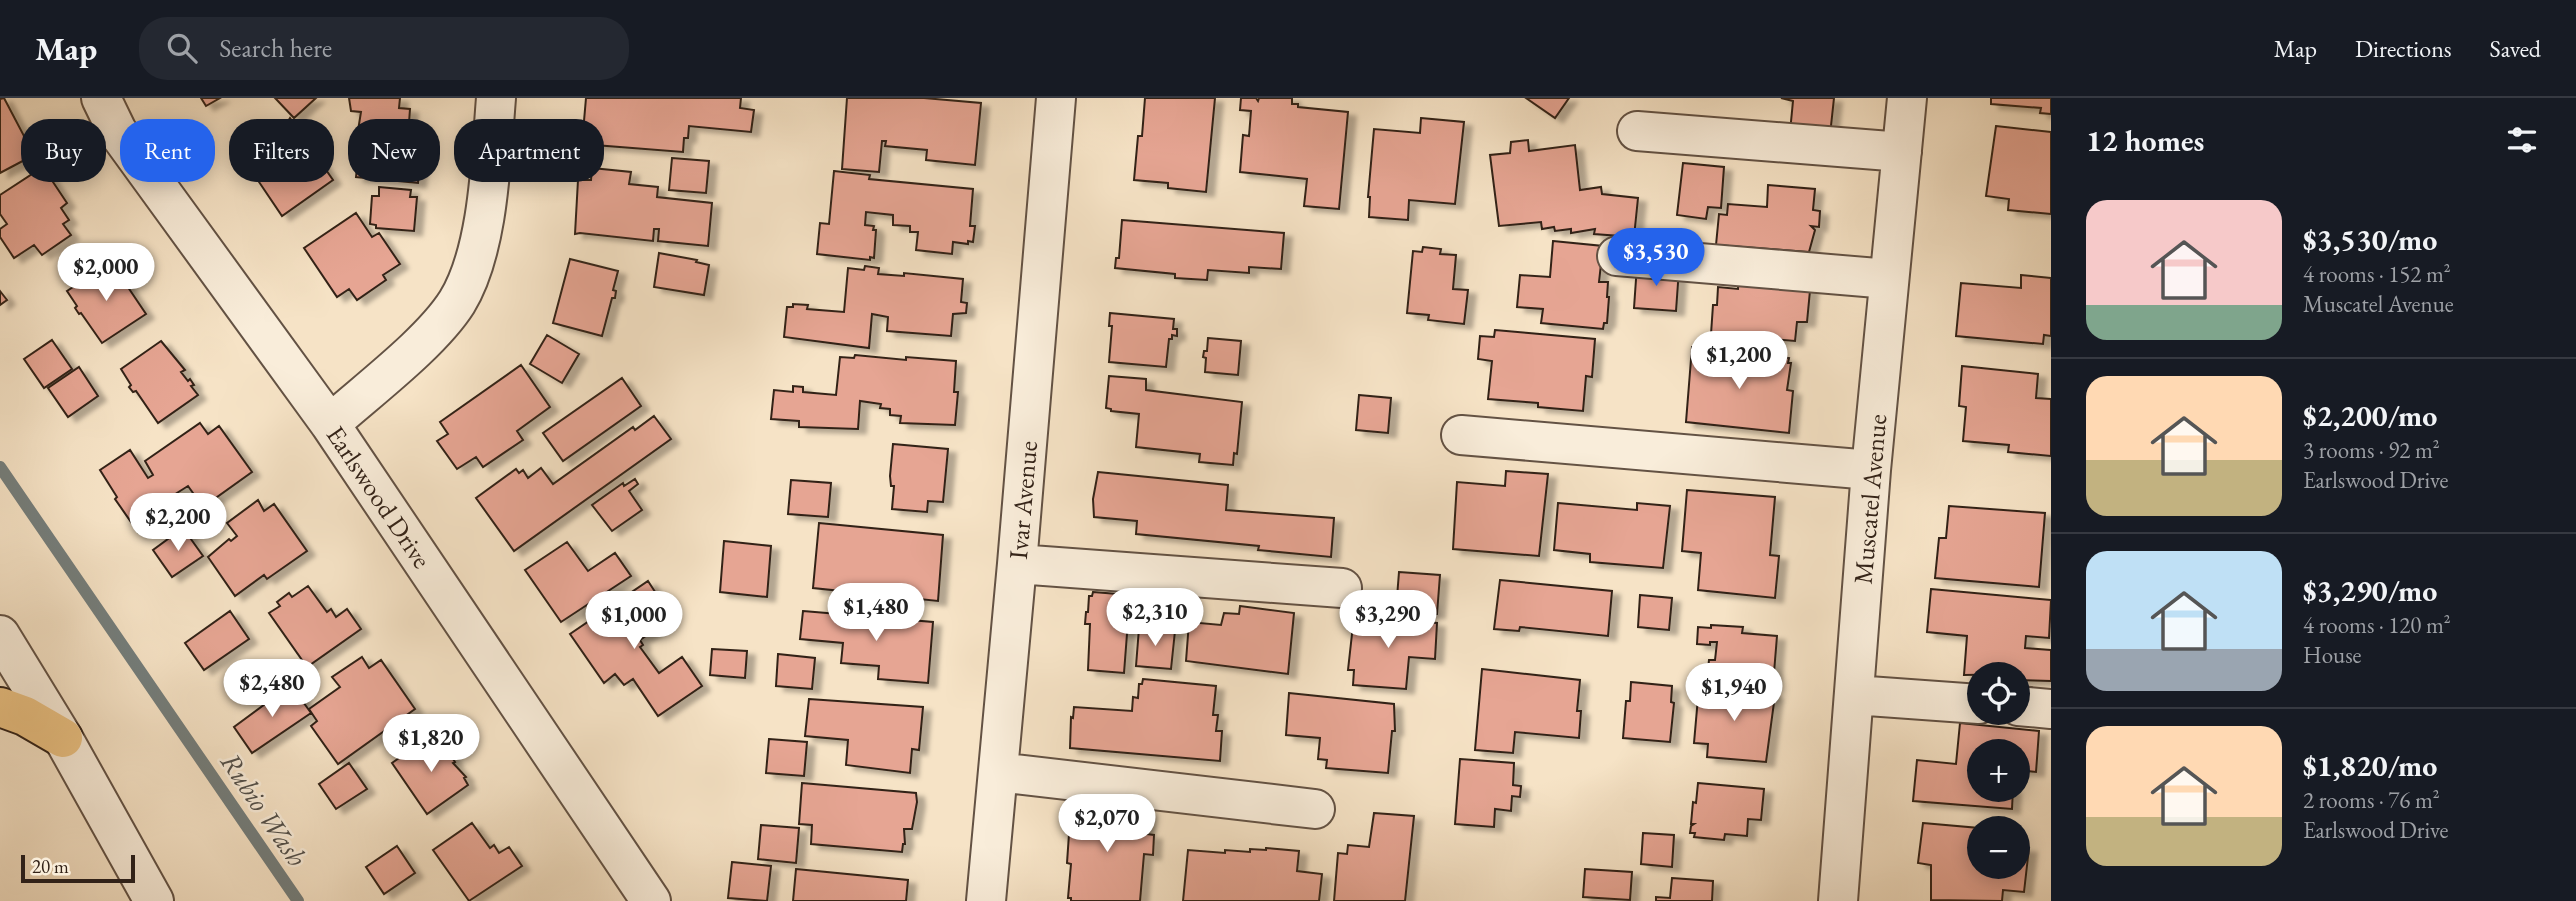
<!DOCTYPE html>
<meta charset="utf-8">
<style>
:root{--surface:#171b24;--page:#242831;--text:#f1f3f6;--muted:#9ea1a6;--line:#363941;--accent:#2563eb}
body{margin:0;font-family:"EB Garamond",serif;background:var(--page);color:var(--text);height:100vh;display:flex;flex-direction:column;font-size:26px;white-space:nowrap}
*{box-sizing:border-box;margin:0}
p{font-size:23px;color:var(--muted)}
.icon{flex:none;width:38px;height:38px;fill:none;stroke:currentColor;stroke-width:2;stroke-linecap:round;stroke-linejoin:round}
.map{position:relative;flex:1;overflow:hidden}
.details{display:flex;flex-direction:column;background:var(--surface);width:525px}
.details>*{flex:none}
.banner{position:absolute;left:21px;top:21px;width:665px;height:63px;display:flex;gap:14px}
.fabs{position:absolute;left:1967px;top:564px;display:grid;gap:14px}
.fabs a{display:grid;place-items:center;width:63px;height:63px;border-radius:50%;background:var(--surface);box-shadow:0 4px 18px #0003;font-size:35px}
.scale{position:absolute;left:21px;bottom:18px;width:114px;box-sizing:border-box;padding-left:7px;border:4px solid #322218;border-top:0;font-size:19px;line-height:24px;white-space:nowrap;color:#322218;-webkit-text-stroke:5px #f9edda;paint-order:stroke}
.price{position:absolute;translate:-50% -60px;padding:0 16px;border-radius:24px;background:#fff;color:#222;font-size:23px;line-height:46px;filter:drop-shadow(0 2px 4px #0008)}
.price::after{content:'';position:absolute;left:50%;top:42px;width:21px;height:16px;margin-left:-10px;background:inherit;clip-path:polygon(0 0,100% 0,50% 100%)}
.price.selected{background:var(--accent);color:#fff}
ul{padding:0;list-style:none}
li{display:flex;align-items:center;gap:21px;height:175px;padding:0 35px}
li+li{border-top:2px solid var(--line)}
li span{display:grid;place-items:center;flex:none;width:196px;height:140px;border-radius:21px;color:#555}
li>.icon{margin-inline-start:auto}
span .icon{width:84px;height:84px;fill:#fffc;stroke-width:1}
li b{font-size:30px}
h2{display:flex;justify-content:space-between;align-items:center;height:84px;padding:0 35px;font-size:30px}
.chip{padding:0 24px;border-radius:28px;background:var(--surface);box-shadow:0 4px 18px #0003;font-size:24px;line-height:63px}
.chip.selected{background:var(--accent);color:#fff}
header{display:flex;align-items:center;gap:42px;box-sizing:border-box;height:98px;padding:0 35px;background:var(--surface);border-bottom:2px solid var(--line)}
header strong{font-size:33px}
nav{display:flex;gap:38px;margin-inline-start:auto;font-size:24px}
.search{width:490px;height:63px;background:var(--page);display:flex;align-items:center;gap:18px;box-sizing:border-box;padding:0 24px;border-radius:28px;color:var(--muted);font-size:26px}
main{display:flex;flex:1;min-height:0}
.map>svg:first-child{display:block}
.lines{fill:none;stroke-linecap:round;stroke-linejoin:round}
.stream{stroke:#747e7c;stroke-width:12}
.building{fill:#e6a593;stroke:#322218;stroke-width:2;filter:url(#shadow)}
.minor-casing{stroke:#635244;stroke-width:42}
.highway-casing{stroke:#322218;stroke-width:42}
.minor{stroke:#f9edda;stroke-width:38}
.highway{stroke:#ebc283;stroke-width:38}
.labels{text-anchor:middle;stroke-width:5;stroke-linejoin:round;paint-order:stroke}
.street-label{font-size:26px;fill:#322218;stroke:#f9edda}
.water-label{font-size:28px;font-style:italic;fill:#53504a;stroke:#f9edda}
</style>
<header>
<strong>Map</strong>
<div class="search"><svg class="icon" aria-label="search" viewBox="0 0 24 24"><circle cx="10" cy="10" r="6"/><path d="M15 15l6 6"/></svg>Search here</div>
<nav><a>Map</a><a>Directions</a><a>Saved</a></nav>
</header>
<main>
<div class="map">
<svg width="2051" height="803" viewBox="0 0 2051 803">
<defs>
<filter id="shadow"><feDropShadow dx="8" dy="4.5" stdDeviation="2" flood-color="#0004"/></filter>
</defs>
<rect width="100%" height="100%" fill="#f6e3c6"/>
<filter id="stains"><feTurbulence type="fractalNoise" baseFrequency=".00286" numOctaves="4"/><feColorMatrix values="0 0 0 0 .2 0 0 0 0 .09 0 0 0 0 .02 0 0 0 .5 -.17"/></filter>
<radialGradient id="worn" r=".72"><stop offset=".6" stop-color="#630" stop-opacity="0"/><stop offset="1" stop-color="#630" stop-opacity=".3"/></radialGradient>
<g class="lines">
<path class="stream" d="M0,369L298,803"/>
</g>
<path class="building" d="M4,0L34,57L0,75V1Z
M201,0H220L206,8Z
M275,0H316L294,20Z
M349,0H400L399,10L410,11L409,25L423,27L418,85L356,79L359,51H355L361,14L351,13Z
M586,0H741L740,10L754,12L751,34L689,28L688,40H684L683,54L582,46Z
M847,0H924L981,5L975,67L926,62L927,52L885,48L886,43H882L879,74L842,71Z
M1145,0H1215L1206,94L1168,90V85L1134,82L1138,38H1142Z
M1241,0H1256L1258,3L1259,0H1292V6H1298V9L1348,14L1339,111L1304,108L1307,81L1240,74L1243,37L1249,38L1251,13L1240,12Z
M1526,0H1569L1555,20Z
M1781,0H1834L1830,37L1790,34L1793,3Z
M1991,0H2051V16L2040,15L2041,10L1991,6Z
M290,20L333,82L282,118L257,81L263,78L254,65L260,61L252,50L283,31Z
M1421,20L1464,24L1455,106L1409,102L1408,122L1369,119L1370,99H1368L1374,31L1420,35Z
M1996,28L2051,34V116L2008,112L2009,101L1986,98Z
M1528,42L1529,53L1575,47L1580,92L1601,89L1602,96L1638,100L1634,139L1594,136L1595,131L1571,135V131L1555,133L1554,129L1542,131L1541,124L1499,128L1490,57L1510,55L1511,44Z
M672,60L709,63L706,95L669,92Z
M1683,65L1724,69L1721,110L1708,109L1706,121L1677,117Z
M43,69L67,105L61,110L69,122L63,126L71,137L42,157L34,147L14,160L0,139V131L7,126L0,116V97Z
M592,70L631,74L629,86L658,89L657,99L712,105L708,148L658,143L659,131H654L653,143L580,135L575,136L578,82H591Z
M834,73L870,77L869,81L973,91L970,128H975L973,144L968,143V146L953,144L952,156L916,152L918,134H910V128L893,127V117L866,114L865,127L874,128L873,132H876L874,160L870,159V162L817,156L820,125L829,126Z
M1768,87L1815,91L1813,112L1820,113L1819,129L1811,128L1815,132L1809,154L1716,147L1719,116L1727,117L1728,106L1767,109Z
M379,89L411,92L410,99H417L414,133L376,130V127L370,126L372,98H379Z
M356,115L372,139L379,135L400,166L383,177L386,182L357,202L349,191L337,199L304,150Z
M1122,122L1284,135L1281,171L1249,169V175L1208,172L1207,182L1175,180V176L1115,170L1116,160H1119Z
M1553,143L1603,148L1599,184H1608L1607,199H1609L1607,225H1604L1603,231L1541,225L1543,211L1517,209L1520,177L1550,179Z
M1423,149L1441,151L1440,156L1456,157L1453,191L1468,192L1464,226L1428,222L1429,217L1407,215L1413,153L1422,154Z
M659,155L697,162L696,164L709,167L704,197L654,189Z
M570,161L618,173L613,192L616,193L615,200H612L602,238L553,225Z
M111,164L146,216L102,245L81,215L79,216L75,210L77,208L67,193Z
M1637,167L1679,171L1676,213L1634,210Z
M865,168L879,170L878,176L904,178V175L963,181L961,204L967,205L966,215L953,216L951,238L887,233L888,219L872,216L869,250L784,239L787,209H793V206L808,207L807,211L844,214L848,170L864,172Z
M1739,176L1811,182L1807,224H1797L1795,243L1711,236L1713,207H1717L1718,189L1738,191Z
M2021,177L2051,180V238L2044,237L2043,246L1956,238L1961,185L2021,190Z
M0,193L7,202L0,207Z
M1110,215L1174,221L1173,231H1177V238L1172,237V241H1169L1166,269L1109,264L1112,228H1109Z
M1495,232L1595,241L1592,279L1586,278L1583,313L1538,309V305L1488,301L1492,263L1478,261L1480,238L1494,239Z
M547,237L579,256L562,285L530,266Z
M1208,240L1241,243L1238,277L1205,274L1206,260L1203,259L1204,253H1207Z
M52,242L72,271L44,290L24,261Z
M161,243L185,272L181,274L188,283L190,281L194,287L191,288L198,297L158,325L136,293L133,294L129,289L131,287L121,271Z
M1692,249L1789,260L1788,265H1791L1787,292L1793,293L1789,335L1686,324Z
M855,257L906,262V259L956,263L954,294H958L955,327L900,325L901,318L890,317V311L880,310L881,306L860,303L858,331L799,329V323L771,321L774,292L793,294V288L803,289V294L836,297L840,259L854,260Z
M521,267L550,309L517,333L523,342L483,369L476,359L457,371L437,343L448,336L440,324Z
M1962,268L2038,276L2036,300L2051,301V358L2008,354L2009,347L1963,343L1966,309L1959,308Z
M79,269L98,298L68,319L48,290Z
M1109,278L1146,281V292L1242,304L1237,356L1234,355L1233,367L1199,364L1200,356L1136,349L1139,316L1111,313V311L1106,310Z
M622,280L641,308L563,363L543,335Z
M1359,297L1391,300L1388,335L1356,332Z
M654,318L671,341L514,453L476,400L516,371L519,375L523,372L528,380L541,370L553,386L633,329L635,332Z
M200,325L208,336L219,328L252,374L203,409L188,388L169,400L175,409L138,434L115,401L117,399L100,372L130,352L148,380L153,377L145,363Z
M893,346L948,351L943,404L928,403L927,414L892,411L894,388H891L890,378Z
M1506,373L1548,376L1539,458L1453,451L1457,384L1505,388Z
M1098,374L1228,387L1226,412L1334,420L1331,459L1258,452L1259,448L1136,436L1137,423L1094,419L1093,401Z
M635,381L638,386L629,393L642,412L612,433L592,407L623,385L624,388Z
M791,382L831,385L828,419L788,416Z
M1687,392L1775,399L1770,457L1779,458L1775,500L1698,492L1701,455L1682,453Z
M258,402L264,413L274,406L307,453L267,481L264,477L235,498L208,459L229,441L231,443L237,438L227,425Z
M1558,405L1637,412V405L1670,408L1663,470L1590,464V456L1554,452Z
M1949,408L2045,415L2039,489L1935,480L1939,440H1946Z
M819,425L943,437L938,503L813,490Z
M183,430L203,458L172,479L153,452Z
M724,443L771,448L767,499L720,494Z
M567,444L588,473L615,455L631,478L561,524L525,472Z
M1399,474L1440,477L1437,516L1396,512Z
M1500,482L1612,493L1608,538L1520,529L1519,533L1494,531Z
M648,483L661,503L644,515L647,518L648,517L656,531L640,542L643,547L640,549L659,575L682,559L702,588L658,618L633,581L624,587L615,576L604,585L570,536Z
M308,488L327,514L331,511L336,519L347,511L361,531L307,569L269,515L280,508L277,504L289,495L292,499Z
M1931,491L2051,502L2049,540L2026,538L2025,550L2051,552V583L2018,582V576L1964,577L1967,538L1927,534Z
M1093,494L1130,497L1124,575L1088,572L1090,526H1085L1086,514H1088L1089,498H1092Z
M1640,497L1672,500L1669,532L1638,529Z
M1240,508L1294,515L1288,576L1186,563L1189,524L1221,527L1224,515L1239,516Z
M230,513L249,541L204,572L185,545Z
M803,513L933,524L928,585L878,581L879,568L841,565L843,545L800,541Z
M1354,518L1437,525L1435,561L1409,559L1406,591L1353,587L1354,572H1348Z
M1711,527L1743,529L1742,535L1777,538L1773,587L1707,581L1709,562H1715L1717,544H1710V547L1697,546L1698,529L1711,530Z
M1139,530L1175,533L1171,571L1136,568Z
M712,551L747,553L745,580L710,577Z
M778,556L815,560L812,591L776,588Z
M362,559L369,570L381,562L415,611L338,666L311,628L317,623L309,611L340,589L332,579Z
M1482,571L1580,582L1577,613H1581L1579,640L1515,634L1513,655L1475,652Z
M1143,581L1216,588L1213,617H1218L1216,633H1222L1220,663L1070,650L1071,619L1073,620L1074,609L1132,613L1133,599L1138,600L1139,586H1142Z
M1631,584L1672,588L1671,604L1674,605L1670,644L1623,640L1626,603H1630Z
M291,587L311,615L252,655L234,629Z
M1699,588L1771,594V596L1775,597L1766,664L1707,659L1708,646L1694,645Z
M1289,595L1394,606L1395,633H1392L1388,675L1326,670L1327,662L1318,661L1320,640L1286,637Z
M809,601L923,609L919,652L912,651L910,675L846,667L848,642L805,638Z
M1960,625L2039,633L2036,674L2018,672V653H1979V691H2013L2012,711L1913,703L1917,662L1956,666Z
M433,636L443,651L445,649L455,664L453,665L466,679L464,680L468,687L427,716L392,665Z
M769,641L807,644L804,678L766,675Z
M1460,661L1514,665L1513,687L1521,688L1520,699L1512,698L1511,713L1495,711L1494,729L1455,726Z
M349,665L367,691L336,711L319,686Z
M802,685L916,695L917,704L912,731H904L905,746H903L902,754L811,746L812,727L799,726Z
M1698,685L1764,691L1761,722L1748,721L1747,738L1725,736L1724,742L1694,739L1695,735H1690L1691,728L1694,726H1691L1693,704L1696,705Z
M1071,707L1148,714L1146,736L1154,737L1153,757L1144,756L1140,803H1071V800H1068L1071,766L1067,765Z
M1374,715L1414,718L1405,803H1334L1338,755L1347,756L1348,747L1369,749Z
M472,725L490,750L494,747L499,755L509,749L522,768L469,803L433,752Z
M1923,725L1979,730V768H2018V750H2029L2024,794L2003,792L2002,803L1931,802V767L1918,765Z
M761,727L799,730L796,765L758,761Z
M1643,735L1674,737L1672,769L1641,766Z
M397,748L415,775L384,796L366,769Z
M1266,750L1299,753L1297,773L1322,776L1319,803H1183L1188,752L1225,755V752L1250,754V751L1266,752Z
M732,764L771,768L767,803L728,800Z
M796,771L908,782L906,803H793Z
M1585,771L1632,774L1630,802L1583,799Z
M1672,780L1713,783L1712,803H1656V799L1670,800Z"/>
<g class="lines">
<g class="minor-casing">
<path id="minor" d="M101,0L117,33L330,326L651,803
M1637,33L1902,54
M1617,158L1889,181
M330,326C368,292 431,245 457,204C489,152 491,60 496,0
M1461,337L1871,372
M1017,466L1342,490
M0,537L63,640L154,803
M1854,597L1979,606
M2018,608L2051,611
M998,674L1315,711
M986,803L1017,466L1056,0
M1838,803L1871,372L1907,0"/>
</g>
<g class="highway-casing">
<path id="highway" d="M0,609L25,618L63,640"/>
</g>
<use href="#minor" class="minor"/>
<use href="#highway" class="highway"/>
</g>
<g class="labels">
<g class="street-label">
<text transform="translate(379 399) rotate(56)" y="9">Earlswood Drive</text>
<text transform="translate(1870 401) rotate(-85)" y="9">Muscatel Avenue</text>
<text transform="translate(1023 402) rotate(-85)" y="9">Ivar Avenue</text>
</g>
<g class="water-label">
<text transform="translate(264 711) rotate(56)" y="10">Rubio Wash</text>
</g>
</g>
<rect width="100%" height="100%" filter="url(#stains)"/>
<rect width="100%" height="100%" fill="url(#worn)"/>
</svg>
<div class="fabs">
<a><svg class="icon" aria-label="locate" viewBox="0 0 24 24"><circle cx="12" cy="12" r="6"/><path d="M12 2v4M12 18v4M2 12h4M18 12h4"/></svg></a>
<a>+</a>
<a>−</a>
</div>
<div class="scale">20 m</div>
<b class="price selected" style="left:1656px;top:190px">$3,530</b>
<b class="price" style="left:106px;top:205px">$2,000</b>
<b class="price" style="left:1739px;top:293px">$1,200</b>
<b class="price" style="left:178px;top:455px">$2,200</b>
<b class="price" style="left:876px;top:545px">$1,480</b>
<b class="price" style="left:1155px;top:550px">$2,310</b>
<b class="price" style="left:1388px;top:552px">$3,290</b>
<b class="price" style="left:634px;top:553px">$1,000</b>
<b class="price" style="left:272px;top:621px">$2,480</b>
<b class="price" style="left:1734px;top:625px">$1,940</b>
<b class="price" style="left:431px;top:676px">$1,820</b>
<b class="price" style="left:1107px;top:756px">$2,070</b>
<div class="banner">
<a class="chip">Buy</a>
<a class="chip selected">Rent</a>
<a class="chip">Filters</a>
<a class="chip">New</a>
<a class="chip">Apartment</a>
</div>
</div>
<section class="details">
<h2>12 homes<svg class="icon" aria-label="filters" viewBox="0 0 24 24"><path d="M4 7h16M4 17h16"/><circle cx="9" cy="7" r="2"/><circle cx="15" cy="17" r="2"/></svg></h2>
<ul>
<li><span style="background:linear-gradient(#f6c9c9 75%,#7fa58c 0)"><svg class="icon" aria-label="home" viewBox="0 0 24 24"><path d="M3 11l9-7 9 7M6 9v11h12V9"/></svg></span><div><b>$3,530/mo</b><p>4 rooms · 152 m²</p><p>Muscatel Avenue</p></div></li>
<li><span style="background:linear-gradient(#ffd9b3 60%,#c2b280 0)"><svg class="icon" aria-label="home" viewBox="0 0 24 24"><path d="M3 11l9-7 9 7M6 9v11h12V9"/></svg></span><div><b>$2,200/mo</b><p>3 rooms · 92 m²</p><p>Earlswood Drive</p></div></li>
<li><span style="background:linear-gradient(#bfe0f5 70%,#9aa5b1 0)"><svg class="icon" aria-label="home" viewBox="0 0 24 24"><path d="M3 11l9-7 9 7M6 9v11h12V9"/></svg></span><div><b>$3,290/mo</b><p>4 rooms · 120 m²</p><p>House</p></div></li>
<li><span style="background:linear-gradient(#ffd9b3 65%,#c2b280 0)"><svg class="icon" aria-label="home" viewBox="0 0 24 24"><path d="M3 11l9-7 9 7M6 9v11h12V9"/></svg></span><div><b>$1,820/mo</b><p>2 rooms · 76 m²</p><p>Earlswood Drive</p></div></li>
</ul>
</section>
</main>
